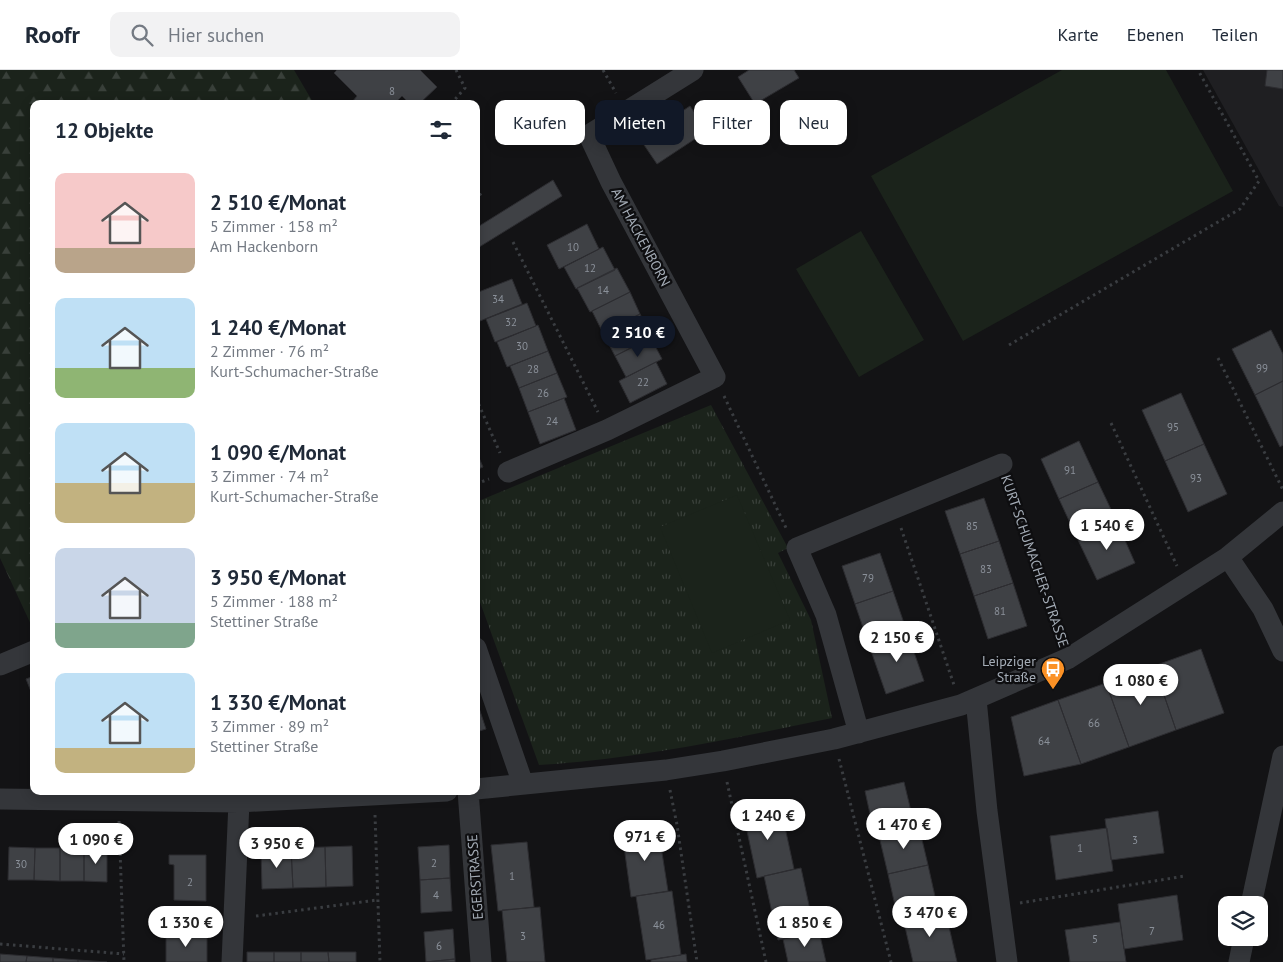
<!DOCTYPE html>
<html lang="de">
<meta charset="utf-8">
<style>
:root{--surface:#fff;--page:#f2f2f3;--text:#1f2937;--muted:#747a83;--line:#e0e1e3;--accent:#111827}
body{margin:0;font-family:"PT Sans",sans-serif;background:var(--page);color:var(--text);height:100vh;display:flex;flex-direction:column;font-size:19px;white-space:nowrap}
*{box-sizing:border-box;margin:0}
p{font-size:16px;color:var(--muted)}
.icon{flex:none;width:28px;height:28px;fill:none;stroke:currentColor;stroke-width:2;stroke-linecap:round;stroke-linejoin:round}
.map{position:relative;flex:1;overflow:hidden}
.drawer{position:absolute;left:30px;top:30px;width:450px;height:695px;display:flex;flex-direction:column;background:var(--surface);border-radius:10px;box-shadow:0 2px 12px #0003}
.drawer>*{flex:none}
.top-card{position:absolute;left:495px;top:30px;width:475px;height:45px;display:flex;gap:10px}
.controls{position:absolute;left:1218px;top:826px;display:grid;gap:10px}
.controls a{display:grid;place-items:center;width:50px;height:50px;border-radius:10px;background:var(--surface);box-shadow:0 2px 12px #0003;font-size:25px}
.price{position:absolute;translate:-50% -42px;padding:0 11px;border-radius:18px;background:#fff;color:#222;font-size:16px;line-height:32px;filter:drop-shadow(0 1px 2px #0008)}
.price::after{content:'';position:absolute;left:50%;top:30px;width:15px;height:11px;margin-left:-8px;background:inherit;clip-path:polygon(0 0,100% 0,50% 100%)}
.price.on{background:var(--accent);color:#fff}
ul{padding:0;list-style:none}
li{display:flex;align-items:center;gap:15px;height:125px;padding:0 25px}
li span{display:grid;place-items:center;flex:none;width:140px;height:100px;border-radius:10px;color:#555}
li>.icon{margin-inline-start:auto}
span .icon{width:60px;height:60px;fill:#fffc;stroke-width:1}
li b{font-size:21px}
h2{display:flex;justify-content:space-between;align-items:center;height:60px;padding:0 25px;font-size:21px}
.chip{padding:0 18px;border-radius:10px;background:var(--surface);box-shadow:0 2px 12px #0003;font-size:18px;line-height:45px}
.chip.on{background:var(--accent);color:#fff}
header{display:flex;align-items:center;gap:30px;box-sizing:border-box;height:70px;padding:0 25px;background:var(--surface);border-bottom:1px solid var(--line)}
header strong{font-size:24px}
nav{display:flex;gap:28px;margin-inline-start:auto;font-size:18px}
.search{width:350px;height:45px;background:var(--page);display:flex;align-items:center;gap:12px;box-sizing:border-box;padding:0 18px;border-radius:10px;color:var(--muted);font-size:19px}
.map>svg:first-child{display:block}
.built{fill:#1f1f22}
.forest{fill:url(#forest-firs)}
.park{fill:url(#park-tufts)}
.garden{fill:#1b231b}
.building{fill:#3f4145;stroke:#2d2d31}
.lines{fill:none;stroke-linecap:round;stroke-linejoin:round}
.path{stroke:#3a3d41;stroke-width:3;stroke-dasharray:2.5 4;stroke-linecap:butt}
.minor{stroke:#34363a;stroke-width:21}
.labels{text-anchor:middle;stroke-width:4.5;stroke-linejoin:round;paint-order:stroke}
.number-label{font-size:11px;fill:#8b919a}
.street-label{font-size:14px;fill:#a4acb6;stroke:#0e0e10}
.poi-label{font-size:14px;fill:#a4acb6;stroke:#0e0e10;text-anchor:end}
</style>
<header>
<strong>Roofr</strong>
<div class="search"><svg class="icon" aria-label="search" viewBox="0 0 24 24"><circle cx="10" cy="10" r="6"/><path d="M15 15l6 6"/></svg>Hier suchen</div>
<nav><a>Karte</a><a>Ebenen</a><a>Teilen</a></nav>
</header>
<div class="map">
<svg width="1283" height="892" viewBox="0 0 1283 892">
<defs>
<pattern id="forest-firs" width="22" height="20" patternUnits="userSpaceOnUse" patternTransform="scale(1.25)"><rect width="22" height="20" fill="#1b231b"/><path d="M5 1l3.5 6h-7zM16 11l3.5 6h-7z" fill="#39403a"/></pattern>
<pattern id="park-tufts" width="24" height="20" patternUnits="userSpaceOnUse" patternTransform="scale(1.25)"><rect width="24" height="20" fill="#1b231b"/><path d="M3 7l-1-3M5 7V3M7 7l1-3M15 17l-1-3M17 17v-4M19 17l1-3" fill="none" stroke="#39403a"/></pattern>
</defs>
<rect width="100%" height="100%" fill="#131315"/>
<path class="built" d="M1203,0H1283V137L1279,136Z"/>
<path class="forest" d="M0,0H294L314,34H34V561L0,488Z"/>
<path class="park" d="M711,335L788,478L778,483L811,550L832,648C735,668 638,689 539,695L476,521V432Z"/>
<path class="garden" d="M1062,0H1166L1233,121L963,271L871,106Z
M861,161L924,270L859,307L796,199Z
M737,425L790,550L712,583L660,457Z"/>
<path class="building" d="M337,0H420L437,17L419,34H410L402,26L394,34H354L352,32L357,26L334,3Z
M749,0H794L799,8L755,34L738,7Z
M1267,0H1283V19L1265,16Z
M690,36L707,61L657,94L640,69Z
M553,110L562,126L476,179V158Z
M587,154L599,179L559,199L547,175Z
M603,177L615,200L576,219L564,197Z
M617,198L630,222L590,242L577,218Z
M512,209L522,234L480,251L476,242V223Z
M630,222L640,244L603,263L592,241Z
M527,233L536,256L495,272L486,249Z
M640,244L652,267L615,286L603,263Z
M538,255L548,281L507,297L497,272Z
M1271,260L1283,284V311L1255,325L1232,279Z
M651,268L662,289L626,307L615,286Z
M548,281L557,303L519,318L510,296Z
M656,292L667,314L630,333L619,311Z
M557,303L567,327L528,342L519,318Z
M1283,311V375L1280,377L1255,325Z
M1181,323L1204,374L1165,391L1142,340Z
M564,328L576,360L540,374L528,342Z
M1079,371L1098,412L1059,429L1041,389Z
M1204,374L1227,424L1188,442L1165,391Z
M476,381L483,397L476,400Z
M1098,412L1117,452L1078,470L1059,429Z
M984,428L999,471L960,484L945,441Z
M1117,452L1135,493L1097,510L1078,470Z
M999,471L1013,513L974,526L960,484Z
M880,483L893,521L855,534L842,496Z
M1013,513L1027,556L988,569L974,526Z
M893,521L907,562L869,575L855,534Z
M907,562L924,611L886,624L869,575Z
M1201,579L1224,643L1176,660L1154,596Z
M1154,596L1176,660L1129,677L1106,613Z
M34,606V629L26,609Z
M1106,613L1129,677L1081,694L1058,630Z
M476,629L486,659L476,662Z
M1058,630L1081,694L1024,706L1011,647Z
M904,712L915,758L875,767L865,721Z
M780,734L794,799L757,808L743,742Z
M1158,741L1164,783L1111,790L1105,749Z
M658,757L668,821L631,827L622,762Z
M919,757L928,795L888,804L879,766Z
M1107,758L1113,801L1056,810L1050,766Z
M527,772L534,837L498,841L491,775Z
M449,775L450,808L420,810L418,777Z
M352,776L353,816L326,817L325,777Z
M9,777L35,778L34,810H8Z
M325,777L326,817L293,818L291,778Z
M35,778H60V811L34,810Z
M60,778L84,779V811H60Z
M291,778L293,818L262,819L261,780Z
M84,779H107V812L84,811Z
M169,785H206V831L174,830V795L169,794Z
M928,795L938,840L898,849L888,804Z
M801,798L815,863L778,870L764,806Z
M450,808L452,841L421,843L420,810Z
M672,821L681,885L646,890L636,826Z
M1177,825L1183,870L1124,879L1118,834Z
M540,837L545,892H507L502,840Z
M945,839L957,892H913L903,848Z
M1120,852L1126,892H1070L1065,860Z
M453,859L455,889L426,892L424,862Z
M819,861L826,892H788L783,869Z
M166,863H207V892H166Z
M247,882H274V892H247Z
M274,882H301V892H274Z
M301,882H328L329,892H301Z
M328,882H356V892H329Z
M0,884L27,886L26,892H0Z
M686,884L687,892H651V890Z
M27,886L53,888V892H26Z
M53,888L78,890V892H53Z
M455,889V892H426Z
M78,890L107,892H78Z"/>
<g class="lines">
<path class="path" d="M603,0L616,23
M451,34L465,18L456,0
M476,118L483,129
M513,172L598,342
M1009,275L1240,139L1259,111L1198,0
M1218,288L1283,420
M724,326L787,460
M476,328L500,383
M1111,353L1177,496
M1009,413L1062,568
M476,414L489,409
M901,458L954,615
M839,689L891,892
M727,712L766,892
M670,720L677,755L697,892
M375,745L380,892
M119,751L124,892
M1020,833L1185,806
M256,846L377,830
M0,874L124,884"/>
<path class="minor" d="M508,402L607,360L715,307L611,112L589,65L693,0
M1228,487L1263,539L1283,581
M476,578L523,714
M0,595L34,581
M976,629L987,741L1007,892
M859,663L826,545L797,478L1002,394
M476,719L666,700L723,691L834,669L961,635L1069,588L1228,487L1283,442
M468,721L481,892
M0,729L239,732L447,721
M1251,835L1283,686
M232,892L239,732
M1239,892L1244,868"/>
</g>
<defs>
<g id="bus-pin" transform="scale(1.25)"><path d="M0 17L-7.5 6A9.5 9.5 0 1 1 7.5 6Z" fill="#fb9125" stroke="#0e0e10"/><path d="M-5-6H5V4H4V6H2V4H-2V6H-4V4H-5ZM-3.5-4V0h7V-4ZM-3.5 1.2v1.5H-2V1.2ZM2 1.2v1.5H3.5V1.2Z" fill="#fff"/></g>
</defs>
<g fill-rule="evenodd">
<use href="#bus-pin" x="1053" y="599"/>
</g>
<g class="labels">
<g class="number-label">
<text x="392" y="25">8</text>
<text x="573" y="181">10</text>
<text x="590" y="202">12</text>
<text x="603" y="224">14</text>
<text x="498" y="233">34</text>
<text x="511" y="256">32</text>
<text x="522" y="280">30</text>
<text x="1262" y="302">99</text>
<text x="533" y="303">28</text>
<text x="643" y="316">22</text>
<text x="543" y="327">26</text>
<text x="552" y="355">24</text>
<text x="1173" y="361">95</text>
<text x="1070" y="404">91</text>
<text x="1196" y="412">93</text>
<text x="972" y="460">85</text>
<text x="986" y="503">83</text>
<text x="868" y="512">79</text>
<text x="1000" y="545">81</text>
<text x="1094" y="657">66</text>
<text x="1044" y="675">64</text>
<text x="1135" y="774">3</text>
<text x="1080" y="782">1</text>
<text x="434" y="797">2</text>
<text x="21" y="798">30</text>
<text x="512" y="810">1</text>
<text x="190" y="816">2</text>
<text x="436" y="829">4</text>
<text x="659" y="859">46</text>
<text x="1152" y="865">7</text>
<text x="523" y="870">3</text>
<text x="1095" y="873">5</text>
<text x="439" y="880">6</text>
</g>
<g class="street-label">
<text transform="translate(641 167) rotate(62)" y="5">AM HACKENBORN</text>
<text transform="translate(1035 491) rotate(71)" y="5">KURT-SCHUMACHER-STRASSE</text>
<text transform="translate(475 807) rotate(-94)" y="5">EGERSTRASSE</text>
</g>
<g class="poi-label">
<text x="1036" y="596">Leipziger<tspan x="1036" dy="16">Straße</tspan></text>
</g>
</g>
</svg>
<div class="controls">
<a><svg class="icon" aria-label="layers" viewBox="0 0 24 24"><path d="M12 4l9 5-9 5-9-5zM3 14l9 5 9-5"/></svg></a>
</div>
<b class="price on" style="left:638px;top:288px">2 510 €</b>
<b class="price" style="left:1107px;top:481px">1 540 €</b>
<b class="price" style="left:897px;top:593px">2 150 €</b>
<b class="price" style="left:1141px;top:636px">1 080 €</b>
<b class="price" style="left:768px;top:771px">1 240 €</b>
<b class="price" style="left:904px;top:780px">1 470 €</b>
<b class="price" style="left:645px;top:792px">971 €</b>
<b class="price" style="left:96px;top:795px">1 090 €</b>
<b class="price" style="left:277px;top:799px">3 950 €</b>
<b class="price" style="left:930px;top:868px">3 470 €</b>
<b class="price" style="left:186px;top:878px">1 330 €</b>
<b class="price" style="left:805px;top:878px">1 850 €</b>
<div class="top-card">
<a class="chip">Kaufen</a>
<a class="chip on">Mieten</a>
<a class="chip">Filter</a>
<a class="chip">Neu</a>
</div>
<section class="drawer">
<h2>12 Objekte<svg class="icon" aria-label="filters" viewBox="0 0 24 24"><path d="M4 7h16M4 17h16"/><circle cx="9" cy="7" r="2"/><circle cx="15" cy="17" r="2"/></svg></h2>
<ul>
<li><span style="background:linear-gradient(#f6c9c9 75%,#b9a48a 0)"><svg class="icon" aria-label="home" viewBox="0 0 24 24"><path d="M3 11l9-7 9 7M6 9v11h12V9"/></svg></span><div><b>2 510 €/Monat</b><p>5 Zimmer · 158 m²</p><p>Am Hackenborn</p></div></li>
<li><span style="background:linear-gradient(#bfe0f5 70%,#8fb573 0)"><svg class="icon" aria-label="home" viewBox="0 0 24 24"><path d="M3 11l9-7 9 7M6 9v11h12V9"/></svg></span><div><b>1 240 €/Monat</b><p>2 Zimmer · 76 m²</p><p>Kurt-Schumacher-Straße</p></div></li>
<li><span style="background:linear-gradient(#bfe0f5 60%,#c2b280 0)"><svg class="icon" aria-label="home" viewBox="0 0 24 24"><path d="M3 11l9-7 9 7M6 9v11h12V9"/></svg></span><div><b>1 090 €/Monat</b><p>3 Zimmer · 74 m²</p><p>Kurt-Schumacher-Straße</p></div></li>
<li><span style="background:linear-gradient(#c9d6e8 75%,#7fa58c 0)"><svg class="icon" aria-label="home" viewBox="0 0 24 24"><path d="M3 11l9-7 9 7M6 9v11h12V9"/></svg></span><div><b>3 950 €/Monat</b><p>5 Zimmer · 188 m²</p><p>Stettiner Straße</p></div></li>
<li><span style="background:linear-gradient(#bfe0f5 75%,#c2b280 0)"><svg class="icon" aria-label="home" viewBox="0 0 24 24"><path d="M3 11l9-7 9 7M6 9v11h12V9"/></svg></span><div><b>1 330 €/Monat</b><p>3 Zimmer · 89 m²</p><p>Stettiner Straße</p></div></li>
</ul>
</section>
</div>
